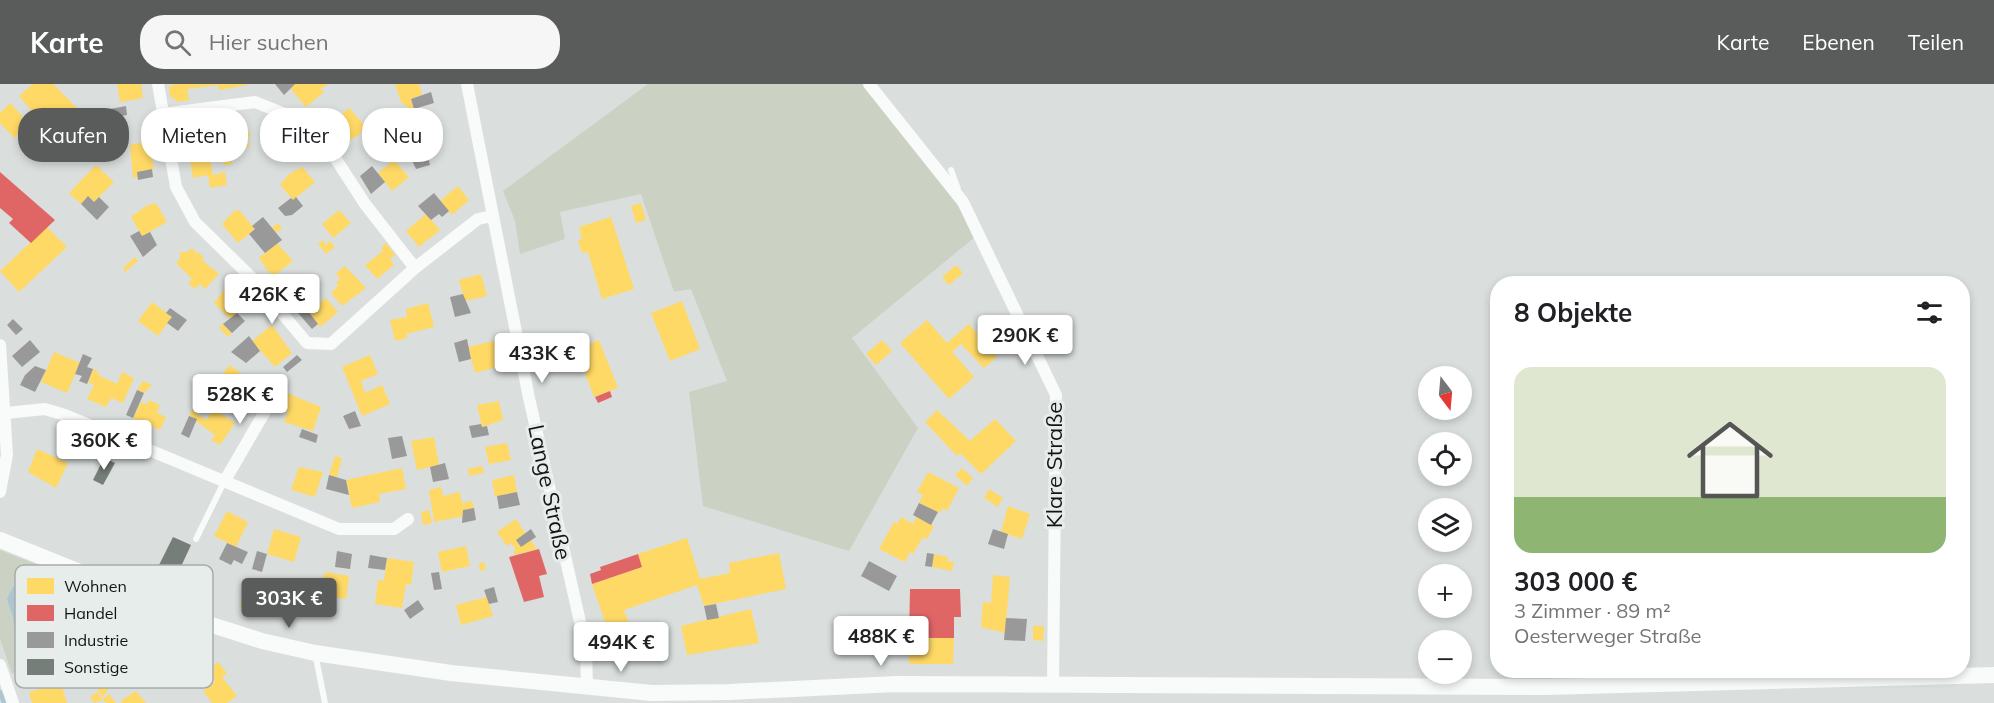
<!DOCTYPE html>
<html lang="de">
<meta charset="utf-8">
<style>
:root{--surface:#fff;--page:#f6f6f6;--text:#202124;--muted:#757577;--line:#e0e0e0;--accent:#595c5a}
body{margin:0;font-family:Mulish,sans-serif;background:var(--page);color:var(--text);height:100vh;display:flex;flex-direction:column;font-size:22px;white-space:nowrap}
*{box-sizing:border-box;margin:0}
p{font-size:20px;color:var(--muted)}
.icon{flex:none;width:33px;height:33px;fill:none;stroke:currentColor;stroke-width:2;stroke-linecap:round;stroke-linejoin:round}
.map{position:relative;flex:1;overflow:hidden}
.sheet{position:absolute;left:1490px;top:192px;width:480px;height:402px;display:flex;flex-direction:column;background:var(--surface);border-radius:24px;box-shadow:0 3px 9px #0003}
.sheet>*{flex:none}
.guide{position:absolute;left:18px;top:24px;width:570px;height:54px;display:flex;gap:12px}
.needle{width:39px;rotate:164deg}
.tools{position:absolute;left:1418px;top:282px;display:grid;gap:12px}
.tools a{display:grid;place-items:center;width:54px;height:54px;border-radius:50%;background:var(--surface);box-shadow:0 3px 9px #0003;font-size:30px}
.price{position:absolute;translate:-50% -51px;padding:0 14px;border-radius:6px;background:#fff;color:#222;font-size:20px;line-height:39px;filter:drop-shadow(0 2px 3px #0008)}
.price::after{content:'';position:absolute;left:50%;top:36px;width:18px;height:14px;margin-left:-9px;background:inherit;clip-path:polygon(0 0,100% 0,50% 100%)}
.price.active{background:var(--accent);color:#fff}
ul{padding:0;list-style:none}
li{display:grid;align-content:center;gap:12px;height:318px;padding:0 24px}
li+li{border-top:2px solid var(--line)}
li span{display:grid;place-items:center;height:186px;border-radius:18px;color:#555}
li>.icon{margin-inline-start:auto}
span .icon{width:108px;height:108px;fill:#fffc;stroke-width:1}
li b{font-size:26px}
h2{display:flex;justify-content:space-between;align-items:center;height:72px;padding:0 24px;font-size:26px}
.pill{padding:0 21px;border-radius:24px;background:var(--surface);box-shadow:0 3px 9px #0003;font-size:21px;line-height:54px}
.pill.active{background:var(--accent);color:#fff}
header{display:flex;align-items:center;gap:36px;box-sizing:border-box;height:84px;padding:0 30px;background:var(--accent);color:#fff}
header strong{font-size:28px}
nav{display:flex;gap:33px;margin-inline-start:auto;font-size:21px}
.search{width:420px;height:54px;background:var(--page);display:flex;align-items:center;gap:15px;box-sizing:border-box;padding:0 21px;border-radius:24px;color:var(--muted);font-size:22px}
.map>svg:first-child{display:block}
.green{fill:#cbd2c3;fill-rule:evenodd}
.water{fill:#acc6d3}
.homes{fill:#ffd966}
.shops{fill:#e06666}
.industry{fill:#999}
.lines{fill:none;stroke-linecap:round;stroke-linejoin:round}
.stream{stroke:#acc6d3;stroke-width:4.5}
.building{fill:#767e79}
.lane{stroke:#f9fafa;stroke-width:6}
.street{stroke:#f9fafa;stroke-width:12}
.secondary{stroke:#f9fafa;stroke-width:16}
.labels{text-anchor:middle;stroke-width:6;stroke-linejoin:round;paint-order:stroke}
.street-label{font-size:22px;fill:#131514;stroke:#e6edeb}
.key{fill:#e6edeb;stroke:#a7acaa;stroke-width:1.5}
.key-label{font-size:16px;fill:#131514}
</style>
<header>
<strong>Karte</strong>
<div class="search"><svg class="icon" aria-label="search" viewBox="0 0 24 24"><circle cx="10" cy="10" r="6"/><path d="M15 15l6 6"/></svg>Hier suchen</div>
<nav><a>Karte</a><a>Ebenen</a><a>Teilen</a></nav>
</header>
<div class="map">
<svg width="1994" height="619" viewBox="0 0 1994 619">
<rect width="100%" height="100%" fill="#dadfdd"/>
<path class="green" d="M648,0H863L959,122L975,153L852,254L918,344L849,467L703,422L689,308L727,297L691,205L674,208L641,110L560,128L565,155L520,170L515,137L503,107Z
M0,466L113,511L110,519L12,590L0,555ZM13,533L46,548C33,552 25,562 14,547Z"/>
<path class="water" d="M24,500C34,504 46,507 54,515C73,536 30,570 14,547L13,533L7,515L13,503Z"/>
<path class="homes" d="M33,0H53L85,32L56,58L42,44L45,41L37,33L14,54L0,39V29L10,19L24,34L32,27L19,12Z
M117,0H141L143,14L120,18Z
M175,0H247V1L219,6L218,1L187,5L189,16L178,18L170,12L169,3Z
M295,0H328L321,5L324,8L306,23L290,4Z
M395,0H419L422,11L411,15L414,24L410,25L401,18Z
M349,24L365,42L358,52L348,57L333,38Z
M245,38L247,47L251,50L248,54L249,63L230,67L232,80L224,81L220,61L229,59L226,42Z
M435,39L442,64L419,70L413,45Z
M149,57L154,85L137,88L138,93L133,94L130,61Z
M199,64L200,70L209,69L213,91L225,88L227,101L210,104L208,91L193,94L188,66Z
M394,76L409,93L392,107L378,89Z
M96,81L114,98L94,118L88,112L81,120L69,109Z
M302,83L315,98L293,116L280,101L289,90Z
M458,102L469,116L452,131L440,117Z
M156,119L167,138L142,152L131,133L146,122Z
M641,119L646,136L636,139L631,122Z
M239,126L255,145L238,159L222,140L234,127Z
M339,126L351,139L333,154L322,140Z
M426,130L440,146L419,163L406,147Z
M611,133L634,205L602,215L588,168L582,169L578,156L582,155L579,143Z
M278,139L282,144L276,149L272,144Z
M47,143L67,163L19,208L0,187Z
M323,156L326,161L330,157L335,163L326,170L318,160Z
M277,159L293,177L274,192L264,183L265,182L259,174Z
M386,159L395,171L390,175L394,181L377,195L365,181L383,167L381,164Z
M192,164L197,170L199,168L204,174L202,176L219,190L205,205L200,200L194,205L188,199L192,195L176,179L180,175V168H187Z
M135,173L138,177L125,188L123,184Z
M956,181L963,189L949,201L942,193Z
M345,182L366,204L342,222L331,209L338,202L336,199L340,195L336,189Z
M481,190L487,212L465,217L459,196Z
M235,199L251,215L230,235L214,219L225,205Z
M326,214L338,228L320,243L308,229Z
M682,217L700,265L670,277L651,229Z
M152,218L172,233L158,252L138,237Z
M428,219L434,243L406,250L407,254L395,257L390,236L407,233L406,225Z
M927,236L947,259L969,240L997,273L984,284L961,260L952,268L974,293L949,315L900,259Z
M223,240L232,249L228,253L219,244Z
M272,241L292,269L275,283L252,257Z
M599,256L618,304L594,313L576,265Z
M882,256L892,267L876,281L866,270Z
M494,257L501,282L475,289L468,263Z
M54,268L80,279L67,309L41,298Z
M370,271L378,290L361,297L365,309L382,301L390,320L362,332L342,283Z
M229,281L260,302L248,320L226,305L230,299L221,293Z
M93,285L99,288L98,291L117,300L122,288L134,294L123,319L111,314L106,323L87,315L94,301L88,298Z
M143,297L152,301L144,309L137,306Z
M287,309L321,323L313,347L284,338L288,327L281,325Z
M149,316L160,321L157,329L166,333L160,346L133,334L141,318L147,320Z
M499,317L503,336L482,343L477,321Z
M214,325L235,339L220,361L211,356L215,351L189,332L192,326L206,336Z
M937,326L970,357L995,335L1016,357L981,390L960,369L957,372L925,338Z
M434,353L439,381L417,386L411,357Z
M507,359L511,376L489,380L485,363Z
M37,365L68,379L56,404L28,388Z
M335,372L342,374L337,393L329,391Z
M482,382L484,389L469,392L468,385Z
M299,383L323,388L315,413L291,406Z
M402,384L406,405L379,410L380,418L352,424L346,396Z
M962,384L973,394L967,402L955,391Z
M928,388L959,404L947,427L943,424L940,429L919,419L923,411L917,408Z
M514,391L517,408L495,413L492,396Z
M441,403L443,412L460,408L462,419L472,417L474,424L463,426L464,432L434,438L429,406Z
M989,405L1003,414L998,423L984,414Z
M1008,422L1030,430L1022,455L1001,448Z
M429,426L432,439L423,441L421,428Z
M227,427L248,438L236,463L214,452Z
M901,433L913,440L916,433L934,442L927,455L923,453L913,470L910,468L905,478L879,465L894,438L897,440Z
M516,435L526,450L516,456L521,463L531,456L537,465L515,471L513,468L516,466L511,459L507,462L497,448Z
M274,445L301,453L294,478L267,470Z
M687,454L700,495L730,489L729,479L779,469L786,505L704,522L697,501L624,526L637,562L616,570L592,500L642,483L638,470Z
M466,462L470,482L442,488L438,468Z
M934,470L948,473L947,477L954,478L952,487L932,483Z
M387,474L414,478L411,501L406,500L402,524L375,520L378,496L384,497Z
M484,478L486,485L481,487L478,480Z
M325,488L349,492L346,515L319,511Z
M993,491L1010,493L1005,549L981,543L983,518L991,519Z
M243,513L254,516L251,525L240,522Z
M487,513L493,532L461,541L456,521Z
M751,525L759,559L687,571L681,542Z
M1033,542H1044L1043,557L1033,556Z
M909,554H954L953,580H909Z
M218,578L227,589L222,593L237,612L227,619H212L203,607L215,598L207,587Z
M61,599L67,619H32L29,608Z
M104,601L108,606L103,613L97,606Z
M136,607L146,619H121L122,616Z
M97,608L103,616L94,619L90,613Z
M109,610L116,619H106L103,615Z"/>
<path class="shops" d="M0,88L55,136L31,159L9,139L13,135L0,124Z
M610,307L612,313L598,319L595,313Z
M539,465L547,490L539,492L544,513L524,518L509,473Z
M638,470L642,483L592,500L590,490L601,486L600,483Z
M910,505H960L961,533H954V554H909Z"/>
<path class="industry" d="M275,0H295L284,11Z
M431,8L434,19L414,25L411,15Z
M126,22L127,31L111,34L110,25Z
M332,27L338,33L333,38L337,44L330,50L320,37Z
M419,68V70L427,68L430,81L416,85L409,70Z
M372,82L385,98L371,110L360,92Z
M152,85L153,93L138,96L137,88Z
M434,109L449,127L442,133L439,130L431,136L418,122Z
M88,112L94,118L99,113L109,123L97,136L81,120Z
M296,113L303,122L292,131L285,132L278,124L291,114L293,116Z
M263,133L282,156L265,169L249,150L255,145L252,142Z
M139,147L142,152L150,148L157,161L143,173L130,152Z
M463,210L471,229L455,233L450,213Z
M305,223L318,240L312,245L298,229Z
M170,224L187,236L178,247L167,239L172,233L166,229Z
M237,229L245,237L232,249L223,240Z
M13,235L23,245L16,251L7,241Z
M249,252L260,267L246,279L231,268Z
M467,255L471,275L459,278L454,259Z
M30,256L40,268L22,283L12,272Z
M83,270L92,274L87,283L93,285L87,300L79,297L82,292L75,290Z
M297,271L302,276L287,288L283,283Z
M35,282L46,286L35,308L20,301L25,291Z
M209,298L225,308L220,316L204,305Z
M137,306L144,309L133,334L126,331Z
M355,327L361,342L349,345L343,332Z
M189,332L197,335L189,354L181,350Z
M481,340L482,343L487,342L489,351L472,354L469,342Z
M302,345L318,351L316,359L299,353Z
M402,352L407,372L392,375L388,354Z
M445,379L449,395L433,398L430,383Z
M329,391L346,396L349,411L326,405Z
M517,408L520,421L499,425L497,412Z
M919,419L938,428L931,441L913,431Z
M474,424L476,436L462,439L463,426Z
M531,445L536,453L521,463L516,456Z
M993,445L1008,450L1004,465L988,460Z
M227,459L248,468L242,480L234,476L231,481L219,475Z
M257,467L267,470L262,488L252,485Z
M337,467L352,470L350,485L335,483Z
M927,469L934,470L932,483L925,482Z
M370,471L387,474L385,486L368,484Z
M869,477L897,492L889,507L861,492Z
M439,488L442,505L434,506L431,489Z
M494,503L498,518L489,520L484,506Z
M418,516L424,525L410,535L404,526Z
M716,520L719,534L707,536L704,522Z
M1006,534L1027,535L1025,557L1004,556Z"/>
<g class="lines">
<path class="stream" d="M0,608L4,619"/>
</g>
<path class="building" d="M104,374L115,379L103,401L93,396Z
M173,453L191,461L172,502L153,493Z"/>
<g class="lines">
<path class="lane" d="M951,86L958,105
M196,455L224,398
M315,569L325,619"/>
<path class="street" d="M158,0L176,103L195,138L254,196L307,259L331,260L415,184L478,135L492,132
M467,0L529,314L586,564L587,604
M869,0L963,118L1056,311L1053,600
M162,30L255,18L285,30L304,42L330,66L365,120L415,184
M0,261L7,371L0,408
M6,329L45,325L65,331L339,445H394L408,435
M224,398L281,300
M0,581L13,619"/>
<path class="secondary" d="M0,456L209,540L262,557L315,569L451,589L652,609L729,608L896,600L1546,603L1994,591"/>
</g>
<g class="labels">
<g class="street-label">
<text transform="translate(1054 381) rotate(-90)" y="8">Klare Straße</text>
<text transform="translate(550 408) rotate(78)" y="8">Lange Straße</text>
</g>
</g>
<rect x="15" y="481" width="198" height="123" rx="9" class="key"/>
<rect x="27" y="494" width="27" height="16" fill="#ffd966"/>
<rect x="27" y="521" width="27" height="16" fill="#e06666"/>
<rect x="27" y="548" width="27" height="16" fill="#999"/>
<rect x="27" y="575" width="27" height="16" fill="#767e79"/>
<g class="key-label">
<text x="64" y="508">Wohnen</text>
<text x="64" y="535">Handel</text>
<text x="64" y="562">Industrie</text>
<text x="64" y="589">Sonstige</text>
</g>
</svg>
<div class="tools">
<a><svg class="needle" viewBox="-14 -14 28 28"><path d="M0-13l5 13h-10z" fill="#e53935"/><path d="M0 13l5-13h-10z" fill="#757577"/></svg></a>
<a><svg class="icon" aria-label="locate" viewBox="0 0 24 24"><circle cx="12" cy="12" r="6"/><path d="M12 2v4M12 18v4M2 12h4M18 12h4"/></svg></a>
<a><svg class="icon" aria-label="layers" viewBox="0 0 24 24"><path d="M12 4l9 5-9 5-9-5zM3 14l9 5 9-5"/></svg></a>
<a>+</a>
<a>−</a>
</div>
<b class="price" style="left:272px;top:241px">426K €</b>
<b class="price" style="left:1025px;top:282px">290K €</b>
<b class="price" style="left:542px;top:300px">433K €</b>
<b class="price" style="left:240px;top:341px">528K €</b>
<b class="price" style="left:104px;top:387px">360K €</b>
<b class="price active" style="left:289px;top:545px">303K €</b>
<b class="price" style="left:881px;top:583px">488K €</b>
<b class="price" style="left:621px;top:589px">494K €</b>
<div class="guide">
<a class="pill active">Kaufen</a>
<a class="pill">Mieten</a>
<a class="pill">Filter</a>
<a class="pill">Neu</a>
</div>
<section class="sheet">
<h2>8 Objekte<svg class="icon" aria-label="filters" viewBox="0 0 24 24"><path d="M4 7h16M4 17h16"/><circle cx="9" cy="7" r="2"/><circle cx="15" cy="17" r="2"/></svg></h2>
<ul>
<li><span style="background:linear-gradient(#dfe7d0 70%,#8fb573 0)"><svg class="icon" aria-label="home" viewBox="0 0 24 24"><path d="M3 11l9-7 9 7M6 9v11h12V9"/></svg></span><div><b>303 000 €</b><p>3 Zimmer · 89 m²</p><p>Oesterweger Straße</p></div></li>
</ul>
</section>
</div>
